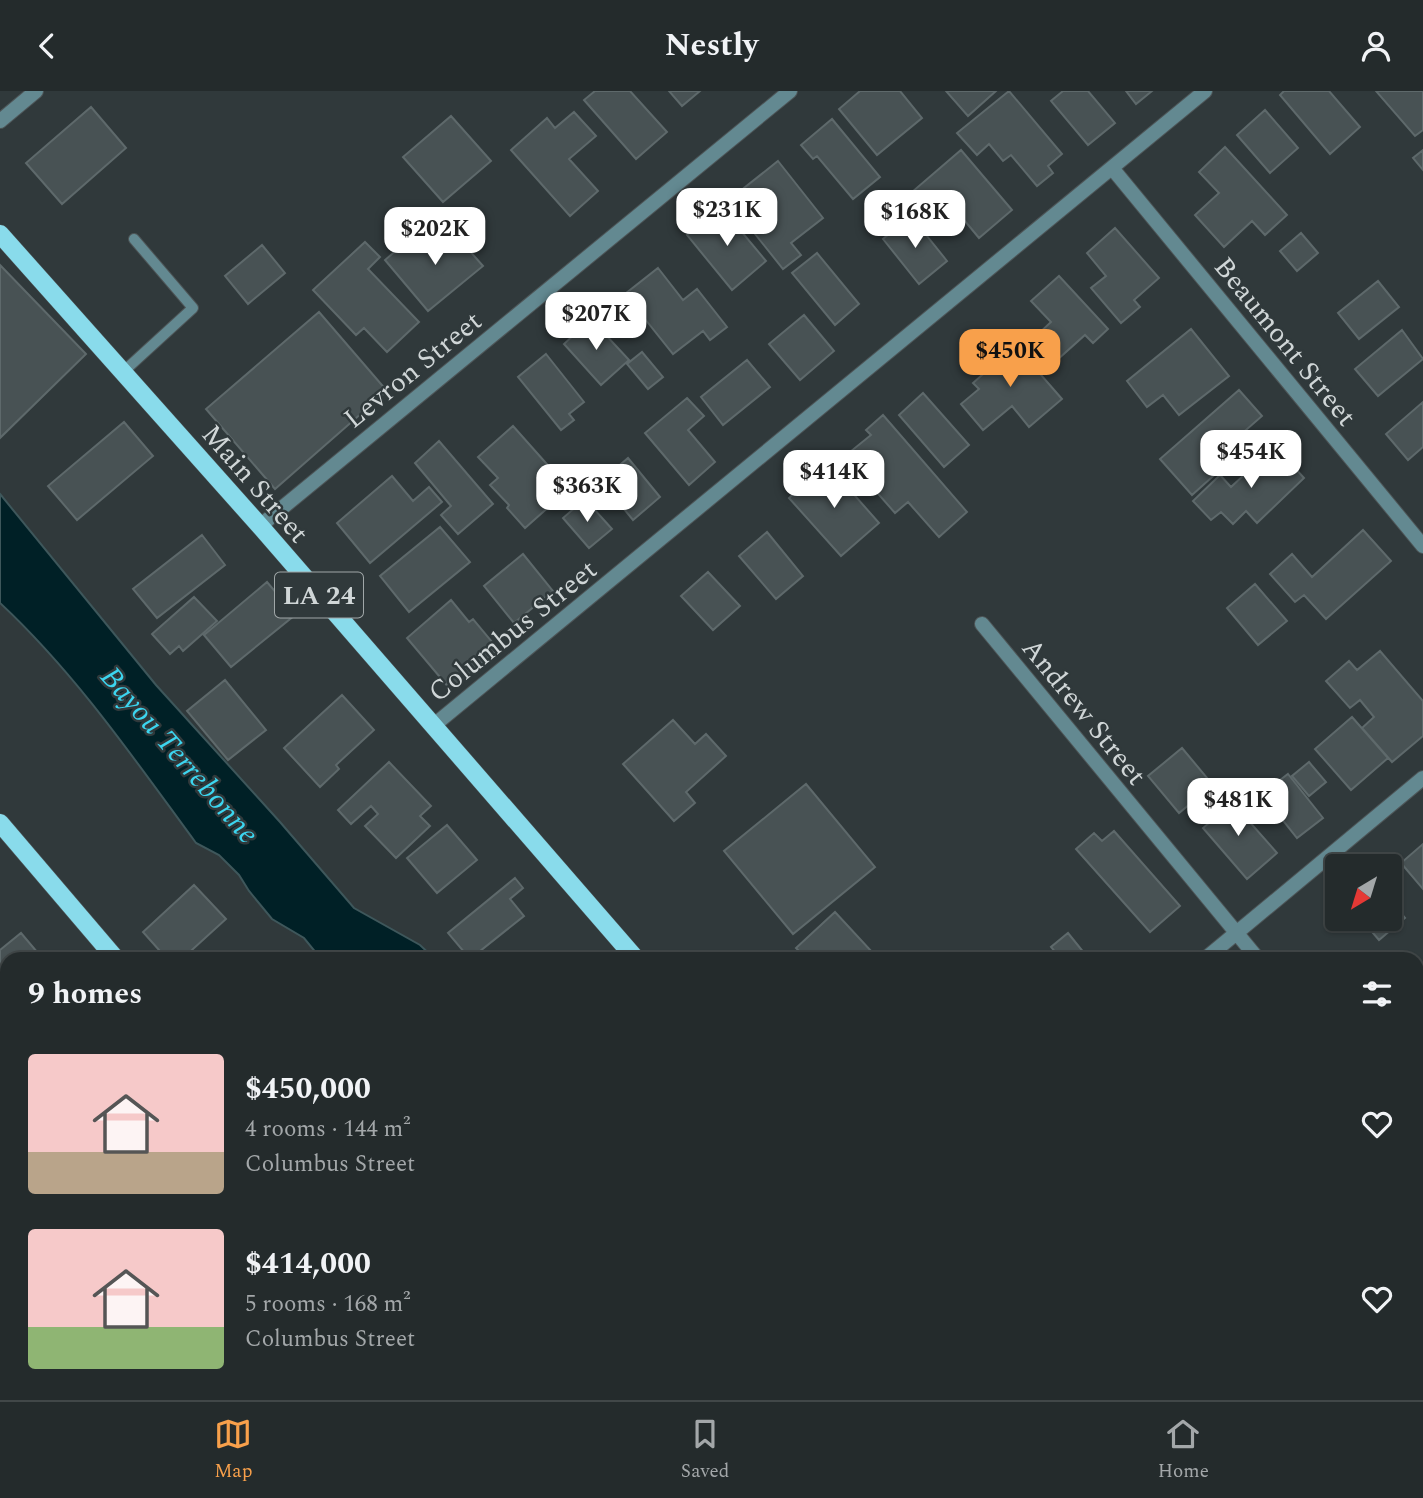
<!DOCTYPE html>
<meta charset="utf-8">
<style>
:root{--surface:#242b2c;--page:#303738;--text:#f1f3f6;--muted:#a3a7a9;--line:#414748;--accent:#f8a04b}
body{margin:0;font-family:Spectral,serif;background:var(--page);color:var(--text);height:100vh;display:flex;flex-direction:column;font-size:26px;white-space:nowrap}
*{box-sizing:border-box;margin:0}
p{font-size:23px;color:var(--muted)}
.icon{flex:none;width:38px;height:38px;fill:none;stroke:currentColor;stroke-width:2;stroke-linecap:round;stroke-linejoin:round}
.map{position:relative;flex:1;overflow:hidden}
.side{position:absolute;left:0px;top:861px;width:1424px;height:448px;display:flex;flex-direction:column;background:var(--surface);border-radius:21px 21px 0 0;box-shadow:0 2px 5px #0004,0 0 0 2px var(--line)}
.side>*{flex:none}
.needle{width:46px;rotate:218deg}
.buttons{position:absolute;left:1325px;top:763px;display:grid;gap:14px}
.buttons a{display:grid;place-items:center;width:77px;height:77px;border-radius:7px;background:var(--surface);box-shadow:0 2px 5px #0004,0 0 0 2px var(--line);font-size:35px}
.price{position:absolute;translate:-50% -60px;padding:0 16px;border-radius:14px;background:#fff;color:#222;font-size:23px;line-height:46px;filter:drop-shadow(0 2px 4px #0008)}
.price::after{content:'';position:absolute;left:50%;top:42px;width:21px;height:16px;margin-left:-10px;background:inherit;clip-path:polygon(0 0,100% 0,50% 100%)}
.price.on{background:var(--accent);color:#111}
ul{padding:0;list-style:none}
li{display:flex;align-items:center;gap:21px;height:175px;padding:0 28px}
li span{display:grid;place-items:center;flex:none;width:196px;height:140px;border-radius:7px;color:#555}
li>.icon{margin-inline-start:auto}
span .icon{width:84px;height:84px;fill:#fffc;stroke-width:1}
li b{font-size:30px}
h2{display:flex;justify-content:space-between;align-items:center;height:84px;padding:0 28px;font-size:30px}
header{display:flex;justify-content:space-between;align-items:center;height:91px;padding:0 28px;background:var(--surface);font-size:32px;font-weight:700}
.menu{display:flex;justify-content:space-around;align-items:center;height:98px;border-top:2px solid var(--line);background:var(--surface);font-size:19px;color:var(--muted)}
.menu a{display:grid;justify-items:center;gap:4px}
.menu .on{color:var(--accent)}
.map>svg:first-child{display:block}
.water{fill:#002026;stroke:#3e575b;stroke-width:2}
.building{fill:#485254;stroke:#5e696b;stroke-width:2}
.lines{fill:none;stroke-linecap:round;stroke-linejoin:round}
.service-casing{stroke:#4d5557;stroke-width:12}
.minor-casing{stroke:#4d5557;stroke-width:16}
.primary-casing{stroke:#4d5557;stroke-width:19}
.service{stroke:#638991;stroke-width:10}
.minor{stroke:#638991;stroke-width:14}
.primary{stroke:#89dbeb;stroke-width:18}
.labels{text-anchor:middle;stroke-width:5;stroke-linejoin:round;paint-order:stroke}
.shield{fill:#30393b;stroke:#a0a7a8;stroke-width:2}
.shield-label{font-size:26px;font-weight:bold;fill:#d0d6d7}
.street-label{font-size:28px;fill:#d0d6d7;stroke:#30393b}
.water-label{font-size:30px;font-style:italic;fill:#3cd5ef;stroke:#30393b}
</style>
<header><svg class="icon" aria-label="back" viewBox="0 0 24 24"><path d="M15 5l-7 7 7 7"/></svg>Nestly<svg class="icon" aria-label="person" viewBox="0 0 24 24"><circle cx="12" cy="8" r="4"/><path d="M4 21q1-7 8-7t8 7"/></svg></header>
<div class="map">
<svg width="1423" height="1309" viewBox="0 0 1423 1309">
<rect width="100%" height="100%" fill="#30393b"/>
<path class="water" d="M0,403L156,594L280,731L354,817L420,854L435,868H321L304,847L272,828L249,800L239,784L219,764L196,752C135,669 76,583 0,512Z
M644,1302H749L754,1309H646Z"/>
<path class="building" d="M595,0H630L667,41L636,68L584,9Z
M669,0H700L682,15Z
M860,0H900L922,27L877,64L839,18Z
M946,0H996L968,25Z
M1009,0L1062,63L1048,75L1053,82L1037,95L1011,64L1003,70L989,53L977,64L957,42Z
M1063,0H1088L1115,32L1088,54L1051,10Z
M1126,0H1152L1136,13Z
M1284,0H1329L1360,36L1330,63L1280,4Z
M1376,0H1423V39L1415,45Z
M91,16L126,57L62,113L26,72Z
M1265,19L1298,57L1270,82L1237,44Z
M574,21L596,45L569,68L598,100L570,125L511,59L547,27L555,37Z
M451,25L491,70L443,111L403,66Z
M832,28L880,86L853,108L817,65L813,68L801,54Z
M1225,56L1287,124L1265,144L1252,130L1224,156L1195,124L1219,102L1199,81Z
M961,59L1012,119L979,147L955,118L938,132L912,101Z
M1423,59V79L1413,67Z
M778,70L823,127L791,152L801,164L783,178L751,138L767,125L744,97Z
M721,116L766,170L732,199L687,144Z
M911,125L947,170L919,193L883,148Z
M446,133L483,175L428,220L385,169L406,151L414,160Z
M1115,137L1159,187L1134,209L1140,216L1121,232L1091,197L1106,185L1087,162Z
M1301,142L1318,162L1297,180L1280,160Z
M365,151L380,166L368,178L419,231L387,261L364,237L356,244L313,199Z
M262,154L285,182L248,213L225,185Z
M817,162L859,213L835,234L792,182Z
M0,174L86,263L0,347Z
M658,177L683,209L697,198L727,236L710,249L703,240L673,263L625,203Z
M1059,185L1108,238L1093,252L1085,244L1057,269L1035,246L1051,231L1031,210Z
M1378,190L1399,216L1359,248L1338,222Z
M319,221L387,300L275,398L206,318Z
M804,224L834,260L800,289L769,253Z
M591,228L629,269L601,294L564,253Z
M1191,238L1229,285L1179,324L1163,304L1147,316L1127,290Z
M1402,239L1423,268L1378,305L1355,278Z
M1008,246L1062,308L1029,336L1012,315L983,339L961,313L979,298L973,292L991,276L984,267Z
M642,261L663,286L648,298L627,273Z
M546,263L584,311L569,323L574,329L561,339L518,286Z
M747,269L770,296L723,334L701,306Z
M1239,299L1262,325L1222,360L1230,370L1192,404L1160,368Z
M923,302L969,354L944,376L899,324Z
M687,307L704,325L688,339L715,371L689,394L645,342Z
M1423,311V356L1408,369L1386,343Z
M883,324L967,421L939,446L908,411L895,422L845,365L871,344L866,339Z
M124,331L153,365L77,429L48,395Z
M513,335L569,398L525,437L507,417L509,414L490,394L498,387L478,366Z
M439,350L493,413L458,443L441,424L451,415L415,372Z
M1275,355L1304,387L1257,432L1246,420L1233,433L1221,421L1211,429L1193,410L1220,384L1231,396Z
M628,367L660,406L633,429L601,390Z
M827,373L879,432L841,465L789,407Z
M392,385L413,410L429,396L442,411L370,472L337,432Z
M585,408L612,438L589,457L563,427Z
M440,436L470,471L409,521L380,485Z
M1363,439L1391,470L1326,528L1304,504L1295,511L1270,483L1292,463L1312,486Z
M767,441L803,485L776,508L739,465Z
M202,444L225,474L157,527L133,498Z
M523,463L553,500L514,532L484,495Z
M708,481L740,515L713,539L681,505Z
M267,491L295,524L231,576L204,544Z
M1255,493L1287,530L1258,554L1227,517Z
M194,506L217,530L183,560L179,555L170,563L152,543Z
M451,509L469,531L473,528L498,558L450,598L407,547Z
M1380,560L1423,610V645L1392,671L1362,637L1374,626L1360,609L1350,617L1326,590L1349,570L1357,579Z
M225,589L266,639L228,669L187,620Z
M342,604L374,639L336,674L339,678L320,696L284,657Z
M1352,626L1388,667L1351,699L1315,658Z
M673,629L695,653L706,643L726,665L686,701L695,712L674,730L623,673Z
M1182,657L1213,694L1179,722L1148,685Z
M389,671L431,715L420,725L430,735L396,767L365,735L378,723L371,715L351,733L338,719Z
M1309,671L1326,691L1309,705L1292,685Z
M1288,683L1323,727L1297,747L1262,703Z
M806,693L875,776L793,843L724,760Z
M1225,703L1277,762L1247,788L1203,737L1217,725L1210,716Z
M447,734L477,769L437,802L407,767Z
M1114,740L1180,815L1150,841L1076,758L1094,742L1102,750Z
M1423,753V798L1401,772Z
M515,787L523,797L510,808L524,825L470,868L448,842Z
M194,794L226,828L182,868H167L143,841Z
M1390,809L1405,827L1379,849L1361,828H1390Z
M835,821L872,861L865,868H807L796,857Z
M21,842L43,868H7V923L0,929V859Z
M1068,842L1089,868H1061L1051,856Z
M1423,981V1019L1418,1013V986Z
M3,1004L7,1008V1100L0,1091V1007Z
M1423,1144V1309H1349L1343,1302H1418V1149Z
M0,1281L7,1290V1302H44L50,1309H0Z
M252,1302H279L285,1309H258Z
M777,1302H835L827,1309H784Z
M857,1302H894L901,1309H850Z"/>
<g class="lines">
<g class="service-casing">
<path id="service" d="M123,281L193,217L134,148"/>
</g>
<g class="minor-casing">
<path id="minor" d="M0,30L36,0
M1112,77L1423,455
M260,435L790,0
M982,533L1258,868
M433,635L1205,0
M1205,868L1423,687
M0,959L7,953
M1418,1054L1423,1061
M129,1309L138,1302
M687,1309L696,1302"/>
</g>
<g class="primary-casing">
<path id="primary" d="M0,143L260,435L636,868
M0,732L116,868
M492,1302L498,1309
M998,1302L1004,1309"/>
</g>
<use href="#service" class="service"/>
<use href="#minor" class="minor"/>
<use href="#primary" class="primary"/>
</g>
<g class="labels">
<rect class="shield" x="275" y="481.5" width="88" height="45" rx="5"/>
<g class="shield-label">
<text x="319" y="513">LA 24</text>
</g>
<g class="street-label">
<text transform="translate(1286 250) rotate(51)" y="10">Beaumont Street</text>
<text transform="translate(412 278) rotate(-39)" y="10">Levron Street</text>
<text transform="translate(256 392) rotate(49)" y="10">Main Street</text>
<text transform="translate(512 539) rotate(-39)" y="10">Columbus Street</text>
<text transform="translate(1085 620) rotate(51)" y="10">Andrew Street</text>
</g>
<g class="water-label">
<text transform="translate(180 664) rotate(49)" y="10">Bayou Terrebonne</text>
</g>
</g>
</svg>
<div class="buttons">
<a><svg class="needle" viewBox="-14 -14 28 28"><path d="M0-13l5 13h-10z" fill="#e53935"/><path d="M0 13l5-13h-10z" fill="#a3a7a9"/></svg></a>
</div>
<b class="price" style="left:727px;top:157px">$231K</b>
<b class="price" style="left:915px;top:159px">$168K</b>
<b class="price" style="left:435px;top:176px">$202K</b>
<b class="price" style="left:596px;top:261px">$207K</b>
<b class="price on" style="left:1010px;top:298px">$450K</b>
<b class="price" style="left:1251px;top:399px">$454K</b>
<b class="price" style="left:834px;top:419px">$414K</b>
<b class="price" style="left:587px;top:433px">$363K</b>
<b class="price" style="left:1238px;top:747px">$481K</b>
<section class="side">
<h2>9 homes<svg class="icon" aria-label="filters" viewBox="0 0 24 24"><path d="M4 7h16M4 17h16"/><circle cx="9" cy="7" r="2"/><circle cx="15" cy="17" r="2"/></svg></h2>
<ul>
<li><span style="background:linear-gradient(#f6c9c9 70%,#b9a48a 0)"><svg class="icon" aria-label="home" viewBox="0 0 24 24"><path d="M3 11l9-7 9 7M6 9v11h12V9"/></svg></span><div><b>$450,000</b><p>4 rooms · 144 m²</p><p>Columbus Street</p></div><svg class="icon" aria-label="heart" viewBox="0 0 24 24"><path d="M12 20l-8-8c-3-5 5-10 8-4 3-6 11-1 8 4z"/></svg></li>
<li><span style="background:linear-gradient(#f6c9c9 70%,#8fb573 0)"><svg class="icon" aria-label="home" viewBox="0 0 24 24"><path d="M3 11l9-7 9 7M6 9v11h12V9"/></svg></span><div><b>$414,000</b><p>5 rooms · 168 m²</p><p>Columbus Street</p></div><svg class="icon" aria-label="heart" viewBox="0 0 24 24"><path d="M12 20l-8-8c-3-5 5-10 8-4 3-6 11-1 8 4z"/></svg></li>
</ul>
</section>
</div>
<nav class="menu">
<a class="on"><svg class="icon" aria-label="map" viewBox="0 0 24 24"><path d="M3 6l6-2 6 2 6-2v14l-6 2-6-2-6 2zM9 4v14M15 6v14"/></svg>Map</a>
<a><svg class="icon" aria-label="saved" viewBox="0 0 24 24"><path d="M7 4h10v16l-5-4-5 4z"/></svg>Saved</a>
<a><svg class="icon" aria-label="home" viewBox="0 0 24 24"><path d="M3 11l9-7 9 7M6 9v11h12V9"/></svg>Home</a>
</nav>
